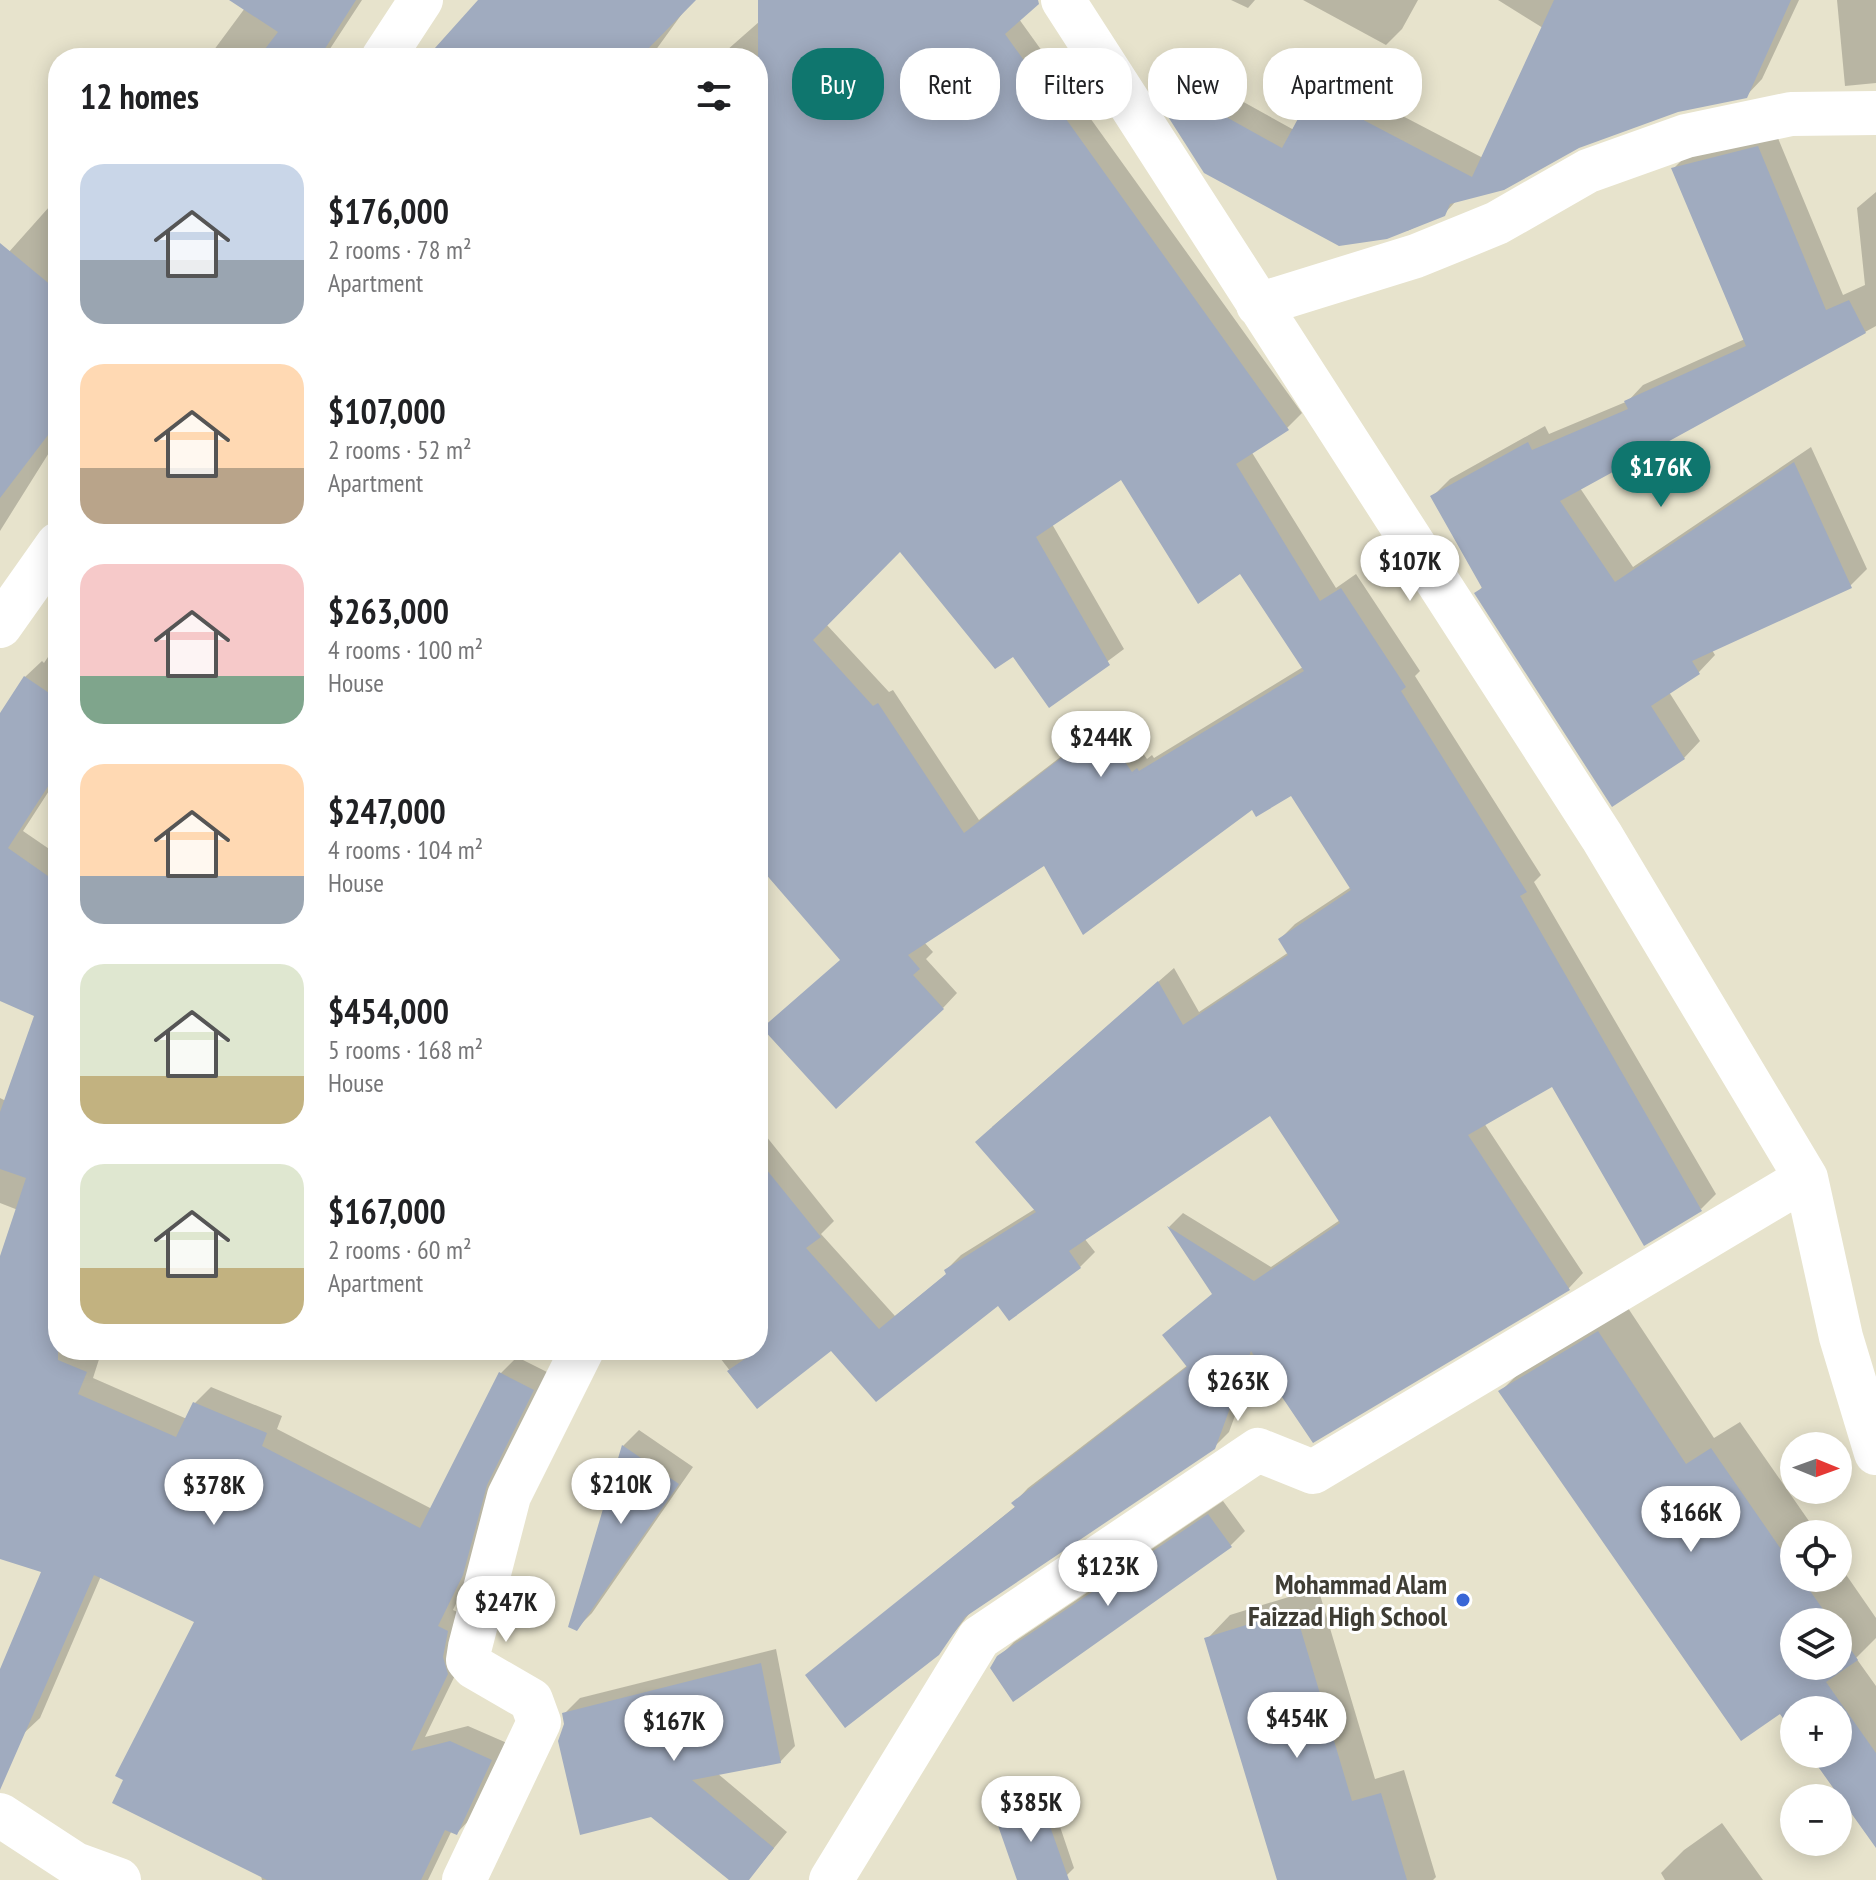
<!DOCTYPE html>
<meta charset="utf-8">
<style>
:root{--surface:#fff;--page:#f6f6f6;--text:#202124;--muted:#757577;--accent:#0f766e}
body{margin:0;font-family:"PT Sans Narrow",sans-serif;background:var(--page);color:var(--text);height:100vh;display:flex;flex-direction:column;font-size:30px;white-space:nowrap}
*{box-sizing:border-box;margin:0}
p{font-size:26px;color:var(--muted)}
.icon{flex:none;width:44px;height:44px;fill:none;stroke:currentColor;stroke-width:2;stroke-linecap:round;stroke-linejoin:round}
.map{position:relative;flex:1;overflow:hidden}
.side{position:absolute;left:48px;top:48px;width:720px;height:1312px;display:flex;flex-direction:column;background:var(--surface);border-radius:32px;box-shadow:0 4px 20px #0003}
.side>*{flex:none}
.banner{position:absolute;left:792px;top:48px;width:760px;height:72px;display:flex;gap:16px}
.needle{width:52px;rotate:91deg}
.buttons{position:absolute;left:1780px;top:1432px;display:grid;gap:16px}
.buttons a{display:grid;place-items:center;width:72px;height:72px;border-radius:50%;background:var(--surface);box-shadow:0 4px 20px #0003;font-size:40px}
.price{position:absolute;translate:-50% -68px;padding:0 18px;border-radius:28px;background:#fff;color:#222;font-size:26px;line-height:52px;filter:drop-shadow(0 2px 4px #0008)}
.price::after{content:'';position:absolute;left:50%;top:48px;width:24px;height:18px;margin-left:-12px;background:inherit;clip-path:polygon(0 0,100% 0,50% 100%)}
.price.on{background:var(--accent);color:#fff}
ul{padding:0;list-style:none}
li{display:flex;align-items:center;gap:24px;height:200px;padding:0 32px}
li span{display:grid;place-items:center;flex:none;width:224px;height:160px;border-radius:24px;color:#555}
li>.icon{margin-inline-start:auto}
span .icon{width:96px;height:96px;fill:#fffc;stroke-width:1}
li b{font-size:34px}
h2{display:flex;justify-content:space-between;align-items:center;height:96px;padding:0 32px;font-size:34px}
.pill{padding:0 28px;border-radius:32px;background:var(--surface);box-shadow:0 4px 20px #0003;font-size:28px;line-height:72px}
.pill.on{background:var(--accent);color:#fff}
.map>svg:first-child{display:block}
.shadow{fill:#0003;fill-rule:evenodd}
.building{fill:#a0abbf;fill-rule:evenodd}
.lines{fill:none;stroke-linecap:round;stroke-linejoin:round}
.minor{stroke:#fff;stroke-width:44}
.tertiary{stroke:#fff;stroke-width:44}
.poi-dot{fill:#3866d6;stroke:#fff;stroke-width:3}
.labels{text-anchor:middle;stroke-width:6;stroke-linejoin:round;paint-order:stroke}
.poi-label{font-size:28px;font-weight:bold;fill:#3f3d34;stroke:#fff;text-anchor:end}
</style>
<div class="map">
<svg width="1876" height="1880" viewBox="0 0 1876 1880">
<rect width="100%" height="100%" fill="#e7e3cc"/>
<path class="shadow" d="M233,0H362L324,58H208L245,8Z
M480,0H692L650,58H448Z
M784,0H1027L1019,19L1302,413L1287,428L1251,451L1336,588L1356,574L1420,671L1415,676L1541,875L1534,882L1716,1194L1701,1209L1553,1084L1484,1123L1583,1273L1569,1288L1257,1356L1229,1432L1214,1447L973,1609L938,1653L808,1675L1016,1506L1014,1503L1028,1488L1188,1365L1214,1293L1169,1227L1183,1213L1271,1267L1340,1220L1270,1114L1084,1238L1095,1252L1080,1267L999,1303L832,1349L757,1406L714,1350H758V1126L834,1221L821,1234L895,1316L948,1273L946,1270L961,1255L1035,1209L992,1127L1174,968L1199,1012L1289,952L1280,939L1295,924L1351,887L1292,793L1044,863L924,942L933,952L926,959L957,993L943,1008L841,959L758,862V58H718ZM1122,477L1241,571L1303,667L1154,758L1152,755L1147,759L1116,714L979,820L893,690L889,692L826,624L901,549L1014,654L1049,705L1124,649L1052,524Z
M1231,0H1255L1248,8Z
M1303,0H1418L1402,29L1386,45Z
M1498,0H1799L1762,79L1746,96L1677,110L1579,146L1457,200L1444,214L1407,231L1168,85L1184,69L1294,130L1314,94L1330,78L1483,158L1543,28Z
M1837,0H1876V83L1845,86Z
M1775,131L1843,295L1865,285L1857,208L1876,192V326L1580,488L1633,567L1811,447L1867,569L1850,586L1712,650L1715,655L1699,672L1669,692L1700,741L1684,758L1477,593L1483,586L1433,496L1450,479L1545,426L1549,434L1628,401L1643,385L1745,339L1674,168L1691,151Z
M58,197V426L51,435L57,440L0,531V262Z
M58,642V777L23,831L58,855V1350H102L93,1378L187,1419L195,1403L211,1387L282,1416L277,1429L432,1509L501,1373L517,1357L549,1373L479,1556L453,1610L464,1615V1657L425,1737L468,1726L507,1743L473,1816L457,1833L452,1830L428,1880H262L197,1621L101,1576L40,1718L23,1734L0,1724V1674L44,1571L0,1557V1263L18,1210L0,1203V1098L6,1101L36,1015L0,998V716L25,677L42,661L44,663Z
M1626,1305L1714,1438L1740,1422L1818,1534H1794V1578H1838V1563L1876,1618V1638L1856,1658L1876,1686V1845L1811,1754H1838V1710H1794V1730L1501,1391L1529,1363ZM1794,1622H1838V1666H1794Z
M639,1430L693,1467L592,1613L576,1629L570,1626L623,1446Z
M1223,1501L1245,1531L1231,1545L999,1657L1014,1642Z
M1318,1588L1375,1779L1404,1770L1436,1877L1433,1880H1279L1207,1639L1230,1615Z
M776,1649L795,1746L780,1762L717,1773L787,1832L748,1880H732L566,1724L564,1714L580,1698Z
M1032,1800H1051L1074,1868L1066,1876L1054,1880H1019L997,1817L1005,1810Z
M1722,1823L1763,1880H1665L1661,1873L1684,1850Z"/>
<path class="building" d="M229,0H356L319,58H258L278,32Z
M478,0H696L639,58H426Z
M758,0H1038L1039,4L1005,34L1289,430L1236,464L1320,601L1341,588L1406,687L1401,691L1527,892L1520,896L1702,1211L1644,1246L1552,1087L1468,1135L1570,1290L1313,1443L1251,1351L1215,1449L965,1617L939,1655L845,1728L805,1675L1015,1507L1011,1503L1187,1367L1162,1335L1212,1294L1167,1226L1254,1281L1340,1223L1270,1116L1069,1251L1081,1268L1009,1321L998,1306L876,1402L831,1351L757,1409L727,1371L758,1350V1159L821,1237L806,1248L879,1329L946,1274L944,1270L1036,1212L975,1142L1158,981L1183,1025L1288,955L1278,939L1351,890L1291,796L1256,817L1252,810L1083,935L1044,866L908,955L920,969L913,975L944,1009L836,1109L762,1028L840,960L758,865ZM1121,480L1198,604L1240,574L1304,671L1139,771L1137,768L1132,772L1101,727L964,833L878,703L873,706L813,640L900,552L995,669L1013,657L1049,708L1110,665L1036,537Z
M1554,0H1791L1747,98L1678,112L1579,148L1504,190L1450,204L1445,216L1387,239L1339,246L1204,173L1158,101L1167,84L1282,148L1312,93L1472,177Z
M1758,146L1826,310L1849,300L1866,333L1560,501L1615,582L1794,462L1852,588L1692,661L1700,674L1651,706L1685,759L1612,807L1474,593L1482,588L1430,496L1528,442L1532,450L1628,409L1624,401L1746,346L1671,168Z
M0,243L58,291V422L0,498Z
M24,676L58,699V771L8,848L58,883V1360L87,1372L78,1394L176,1437L193,1402L267,1433L262,1446L420,1528L499,1372L534,1390L487,1485L463,1575L438,1626L448,1631L443,1657L448,1674L411,1751L450,1741L492,1760L457,1835L445,1830L421,1880H267L112,1803L123,1780L115,1776L194,1622L94,1575L0,1790V1669L41,1572L0,1559V1256L26,1178L0,1169V1112L34,1016L0,1001V713Z
M1598,1331L1686,1464L1711,1448L1794,1568V1578H1801L1832,1622H1794V1666H1838V1631L1858,1660L1826,1682L1876,1753V1848L1809,1754H1838V1710H1794V1734L1780,1714L1741,1741L1498,1391Z
M622,1445L679,1484L577,1631L568,1627Z
M1208,1514L1232,1547L1013,1702L990,1668L997,1656Z
M1295,1610L1352,1801L1381,1793L1407,1880H1277L1204,1638Z
M761,1663L781,1763L692,1780L774,1848L749,1880H729L651,1817L580,1835L558,1741L564,1724L562,1713Z
M1041,1801L1069,1880H1017L995,1817Z"/>
<g class="lines">
<path class="minor" d="M1063,0L1602,837L1806,1178L1841,1337L1876,1453
M1258,305L1416,256L1497,223L1588,171L1686,136L1791,114L1876,113
M0,1815L75,1864L119,1880
M464,1880L539,1722L531,1700L474,1667L468,1660L470,1647L509,1496L582,1350
M831,1880L979,1638L1258,1450L1313,1472L1806,1178"/>
<path class="tertiary" d="M383,58L421,0
M0,626L58,544"/>
</g>
<circle class="poi-dot" cx="1463" cy="1600" r="8"/>
<g class="labels">
<g class="poi-label">
<text x="1447" y="1594">Mohammad Alam<tspan x="1447" dy="32">Faizzad High School</tspan></text>
</g>
</g>
</svg>
<div class="buttons">
<a><svg class="needle" viewBox="-14 -14 28 28"><path d="M0-13l5 13h-10z" fill="#e53935"/><path d="M0 13l5-13h-10z" fill="#757577"/></svg></a>
<a><svg class="icon" aria-label="locate" viewBox="0 0 24 24"><circle cx="12" cy="12" r="6"/><path d="M12 2v4M12 18v4M2 12h4M18 12h4"/></svg></a>
<a><svg class="icon" aria-label="layers" viewBox="0 0 24 24"><path d="M12 4l9 5-9 5-9-5zM3 14l9 5 9-5"/></svg></a>
<a>+</a>
<a>−</a>
</div>
<b class="price on" style="left:1661px;top:509px">$176K</b>
<b class="price" style="left:1410px;top:603px">$107K</b>
<b class="price" style="left:1101px;top:779px">$244K</b>
<b class="price" style="left:1238px;top:1423px">$263K</b>
<b class="price" style="left:621px;top:1526px">$210K</b>
<b class="price" style="left:214px;top:1527px">$378K</b>
<b class="price" style="left:1691px;top:1554px">$166K</b>
<b class="price" style="left:1108px;top:1608px">$123K</b>
<b class="price" style="left:506px;top:1644px">$247K</b>
<b class="price" style="left:1297px;top:1760px">$454K</b>
<b class="price" style="left:674px;top:1763px">$167K</b>
<b class="price" style="left:1031px;top:1844px">$385K</b>
<div class="banner">
<a class="pill on">Buy</a>
<a class="pill">Rent</a>
<a class="pill">Filters</a>
<a class="pill">New</a>
<a class="pill">Apartment</a>
</div>
<section class="side">
<h2>12 homes<svg class="icon" aria-label="filters" viewBox="0 0 24 24"><path d="M4 7h16M4 17h16"/><circle cx="9" cy="7" r="2"/><circle cx="15" cy="17" r="2"/></svg></h2>
<ul>
<li><span style="background:linear-gradient(#c9d6e8 60%,#9aa5b1 0)"><svg class="icon" aria-label="home" viewBox="0 0 24 24"><path d="M3 11l9-7 9 7M6 9v11h12V9"/></svg></span><div><b>$176,000</b><p>2 rooms · 78 m²</p><p>Apartment</p></div></li>
<li><span style="background:linear-gradient(#ffd9b3 65%,#b9a48a 0)"><svg class="icon" aria-label="home" viewBox="0 0 24 24"><path d="M3 11l9-7 9 7M6 9v11h12V9"/></svg></span><div><b>$107,000</b><p>2 rooms · 52 m²</p><p>Apartment</p></div></li>
<li><span style="background:linear-gradient(#f6c9c9 70%,#7fa58c 0)"><svg class="icon" aria-label="home" viewBox="0 0 24 24"><path d="M3 11l9-7 9 7M6 9v11h12V9"/></svg></span><div><b>$263,000</b><p>4 rooms · 100 m²</p><p>House</p></div></li>
<li><span style="background:linear-gradient(#ffd9b3 70%,#9aa5b1 0)"><svg class="icon" aria-label="home" viewBox="0 0 24 24"><path d="M3 11l9-7 9 7M6 9v11h12V9"/></svg></span><div><b>$247,000</b><p>4 rooms · 104 m²</p><p>House</p></div></li>
<li><span style="background:linear-gradient(#dfe7d0 70%,#c2b280 0)"><svg class="icon" aria-label="home" viewBox="0 0 24 24"><path d="M3 11l9-7 9 7M6 9v11h12V9"/></svg></span><div><b>$454,000</b><p>5 rooms · 168 m²</p><p>House</p></div></li>
<li><span style="background:linear-gradient(#dfe7d0 65%,#c2b280 0)"><svg class="icon" aria-label="home" viewBox="0 0 24 24"><path d="M3 11l9-7 9 7M6 9v11h12V9"/></svg></span><div><b>$167,000</b><p>2 rooms · 60 m²</p><p>Apartment</p></div></li>
</ul>
</section>
</div>
